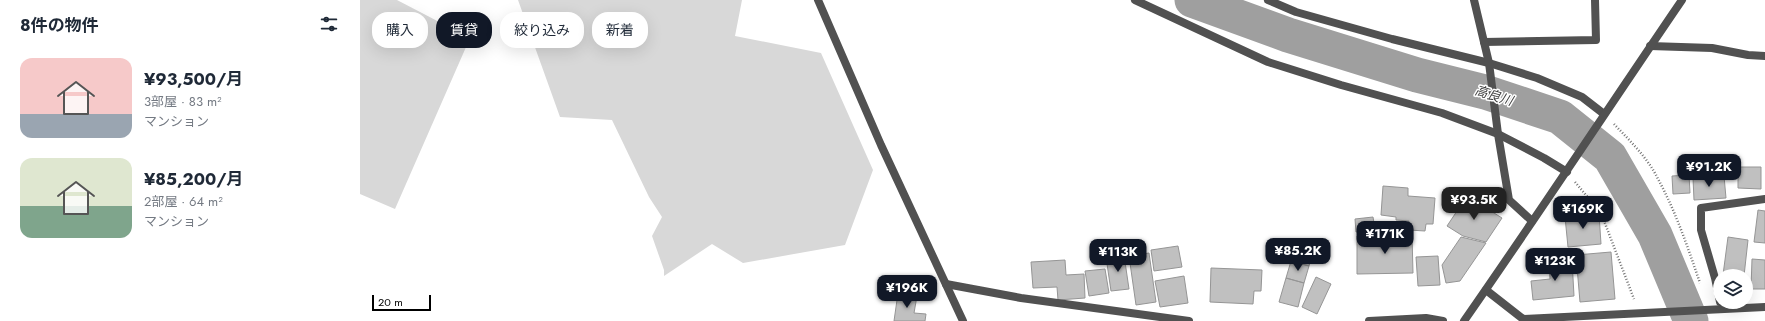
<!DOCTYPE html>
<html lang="ja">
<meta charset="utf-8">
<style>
:root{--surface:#fff;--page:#f2f2f3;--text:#1f2937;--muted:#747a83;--accent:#111827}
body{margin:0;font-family:Jost,"Noto Sans JP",sans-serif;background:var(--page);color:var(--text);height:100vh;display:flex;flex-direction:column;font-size:15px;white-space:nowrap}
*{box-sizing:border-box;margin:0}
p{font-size:13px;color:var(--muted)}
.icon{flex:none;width:22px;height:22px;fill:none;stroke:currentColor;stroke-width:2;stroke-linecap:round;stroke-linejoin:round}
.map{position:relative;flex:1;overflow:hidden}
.drawer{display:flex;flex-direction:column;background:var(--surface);width:360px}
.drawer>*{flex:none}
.guide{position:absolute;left:12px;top:12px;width:380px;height:36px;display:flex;gap:8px}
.buttons{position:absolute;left:1353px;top:269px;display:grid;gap:8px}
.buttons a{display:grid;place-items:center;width:40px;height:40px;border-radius:50%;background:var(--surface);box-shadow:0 4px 16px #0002;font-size:20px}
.scale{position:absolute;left:12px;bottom:10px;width:59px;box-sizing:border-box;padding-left:4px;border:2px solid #000;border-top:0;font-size:11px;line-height:14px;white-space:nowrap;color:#000;-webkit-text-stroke:3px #fff;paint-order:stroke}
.price{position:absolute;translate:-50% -34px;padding:0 9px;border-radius:8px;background:var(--accent);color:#fff;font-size:13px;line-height:26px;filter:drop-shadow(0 1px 2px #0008)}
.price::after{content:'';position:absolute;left:50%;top:24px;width:12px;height:9px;margin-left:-6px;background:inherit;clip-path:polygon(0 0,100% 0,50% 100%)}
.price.on{background:#222;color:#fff}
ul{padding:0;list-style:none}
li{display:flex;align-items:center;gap:12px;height:100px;padding:0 20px}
li span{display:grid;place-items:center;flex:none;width:112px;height:80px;border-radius:12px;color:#555}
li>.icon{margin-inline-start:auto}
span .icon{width:48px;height:48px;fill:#fffc;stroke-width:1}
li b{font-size:17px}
h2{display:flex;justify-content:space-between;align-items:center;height:48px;padding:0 20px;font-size:17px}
.chip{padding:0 14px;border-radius:16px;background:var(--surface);box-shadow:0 4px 16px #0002;font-size:14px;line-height:36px}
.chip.on{background:var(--accent);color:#fff}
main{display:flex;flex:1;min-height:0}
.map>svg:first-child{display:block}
.green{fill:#d8d8d8}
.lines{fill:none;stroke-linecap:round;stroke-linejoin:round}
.river{stroke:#9f9f9f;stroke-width:35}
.building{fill:#c0c0c0;stroke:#959595}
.path{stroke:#737373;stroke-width:2.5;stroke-dasharray:1 2;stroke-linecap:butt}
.service{stroke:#515151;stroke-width:8}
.minor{stroke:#515151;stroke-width:8}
.tertiary{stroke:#515151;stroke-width:8}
.labels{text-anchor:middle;stroke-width:3;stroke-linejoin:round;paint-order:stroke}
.water-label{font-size:13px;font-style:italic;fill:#404040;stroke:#fff}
</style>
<main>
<section class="drawer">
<h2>8件の物件<svg class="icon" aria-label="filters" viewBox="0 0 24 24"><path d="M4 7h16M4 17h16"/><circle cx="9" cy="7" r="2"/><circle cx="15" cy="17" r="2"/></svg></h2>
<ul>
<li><span style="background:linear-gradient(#f6c9c9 70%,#9aa5b1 0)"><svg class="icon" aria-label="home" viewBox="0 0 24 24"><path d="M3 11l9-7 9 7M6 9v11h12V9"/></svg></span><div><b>¥93,500/月</b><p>3部屋 · 83 m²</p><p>マンション</p></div></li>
<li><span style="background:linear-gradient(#dfe7d0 60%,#7fa58c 0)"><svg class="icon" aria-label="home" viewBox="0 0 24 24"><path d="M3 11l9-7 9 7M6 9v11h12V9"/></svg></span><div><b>¥85,200/月</b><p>2部屋 · 64 m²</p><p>マンション</p></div></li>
</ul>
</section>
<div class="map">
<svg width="1405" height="321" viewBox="0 0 1405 321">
<rect width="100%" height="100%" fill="#fff"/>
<path class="green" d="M0,0H37L110,38L35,209L0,194Z
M158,0H382L375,36L461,53L513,170L485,245L383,263L352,244L304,276V270L292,236L302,217L289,197L252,120L200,117Z"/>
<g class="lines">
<path class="river" d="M832,0L928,35L1057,75L1125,92L1200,117L1250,157L1295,235L1331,321"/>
</g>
<path class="building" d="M1378,167H1401V189L1378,188Z
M1329,175L1330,193L1313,194L1312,176Z
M1364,176L1366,198L1334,200L1333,178Z
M1023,186L1048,188V196L1075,198L1073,224H1066L1065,231L1049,230V221L1036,220V217L1021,215Z
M1107,196L1142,218L1126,242L1103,236L1087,226Z
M1398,210L1405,211V243L1394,242Z
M1239,214L1241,244L1208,247L1205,217Z
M1013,217L1015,229L996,232L995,219Z
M1052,235L1053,273L997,274V236Z
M1101,237L1126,243L1100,281L1086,283L1082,265Z
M1368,237L1388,240L1384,276L1363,275Z
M926,239L954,246L949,266L921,258Z
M818,246L822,267L794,271L791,250Z
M1251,252L1255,299L1220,302L1216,255Z
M789,253L796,302L776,305L769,256Z
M764,255L769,289L751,291L746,257Z
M1078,256L1080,285L1058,286L1056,257Z
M1392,259L1405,260V289H1391Z
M705,260L706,275L724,274L725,298L698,300L697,287L673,288L671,262Z
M1212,260L1214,296L1173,300L1171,281L1190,279L1189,262Z
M931,261L949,266L944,283L926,278Z
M851,268L902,270L901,291H894L893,304L850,302Z
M745,269L749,293L729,296L725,271Z
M824,276L828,303L800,307L795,281Z
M956,277L971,284L957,314L942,307Z
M926,278L944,283L938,307L919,302Z
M538,293L557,296L554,313L566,314L565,321H534Z"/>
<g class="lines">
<path class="path" d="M1254,124C1270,141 1288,158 1298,179C1316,212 1328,248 1340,283
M1215,182L1241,213L1274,299"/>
<path class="service" d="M775,0L908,62L981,85L1082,113L1138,134L1184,158L1207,172
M908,0L936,12L1032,39L1129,63L1177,78L1222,97L1244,114
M1124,42L1236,40L1235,0
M1360,302L1355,278L1341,230V208L1405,199"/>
<path class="minor" d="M1114,0L1129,63L1138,134L1149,200L1172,221
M1290,46L1352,48L1388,55L1405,56
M586,284L661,298L829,321
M1126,290L1163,319L1405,307
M1009,321L1066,318L1083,321"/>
<path class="tertiary" d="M458,0L521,145L603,321
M1104,321C1178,215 1249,107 1322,0"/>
</g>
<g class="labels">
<g class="water-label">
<text transform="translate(1134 95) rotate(17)" y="5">高良川</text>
</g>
</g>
</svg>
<div class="buttons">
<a><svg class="icon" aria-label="layers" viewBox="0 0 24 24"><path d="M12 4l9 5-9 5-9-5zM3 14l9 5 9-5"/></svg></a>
</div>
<div class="scale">20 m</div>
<b class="price" style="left:1349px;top:188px">¥91.2K</b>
<b class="price on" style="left:1114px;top:221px">¥93.5K</b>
<b class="price" style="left:1223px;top:230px">¥169K</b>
<b class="price" style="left:1025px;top:255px">¥171K</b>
<b class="price" style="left:938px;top:272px">¥85.2K</b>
<b class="price" style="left:758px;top:273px">¥113K</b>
<b class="price" style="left:1195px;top:282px">¥123K</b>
<b class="price" style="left:547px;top:309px">¥196K</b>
<div class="guide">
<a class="chip">購入</a>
<a class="chip on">賃貸</a>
<a class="chip">絞り込み</a>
<a class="chip">新着</a>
</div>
</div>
</main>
